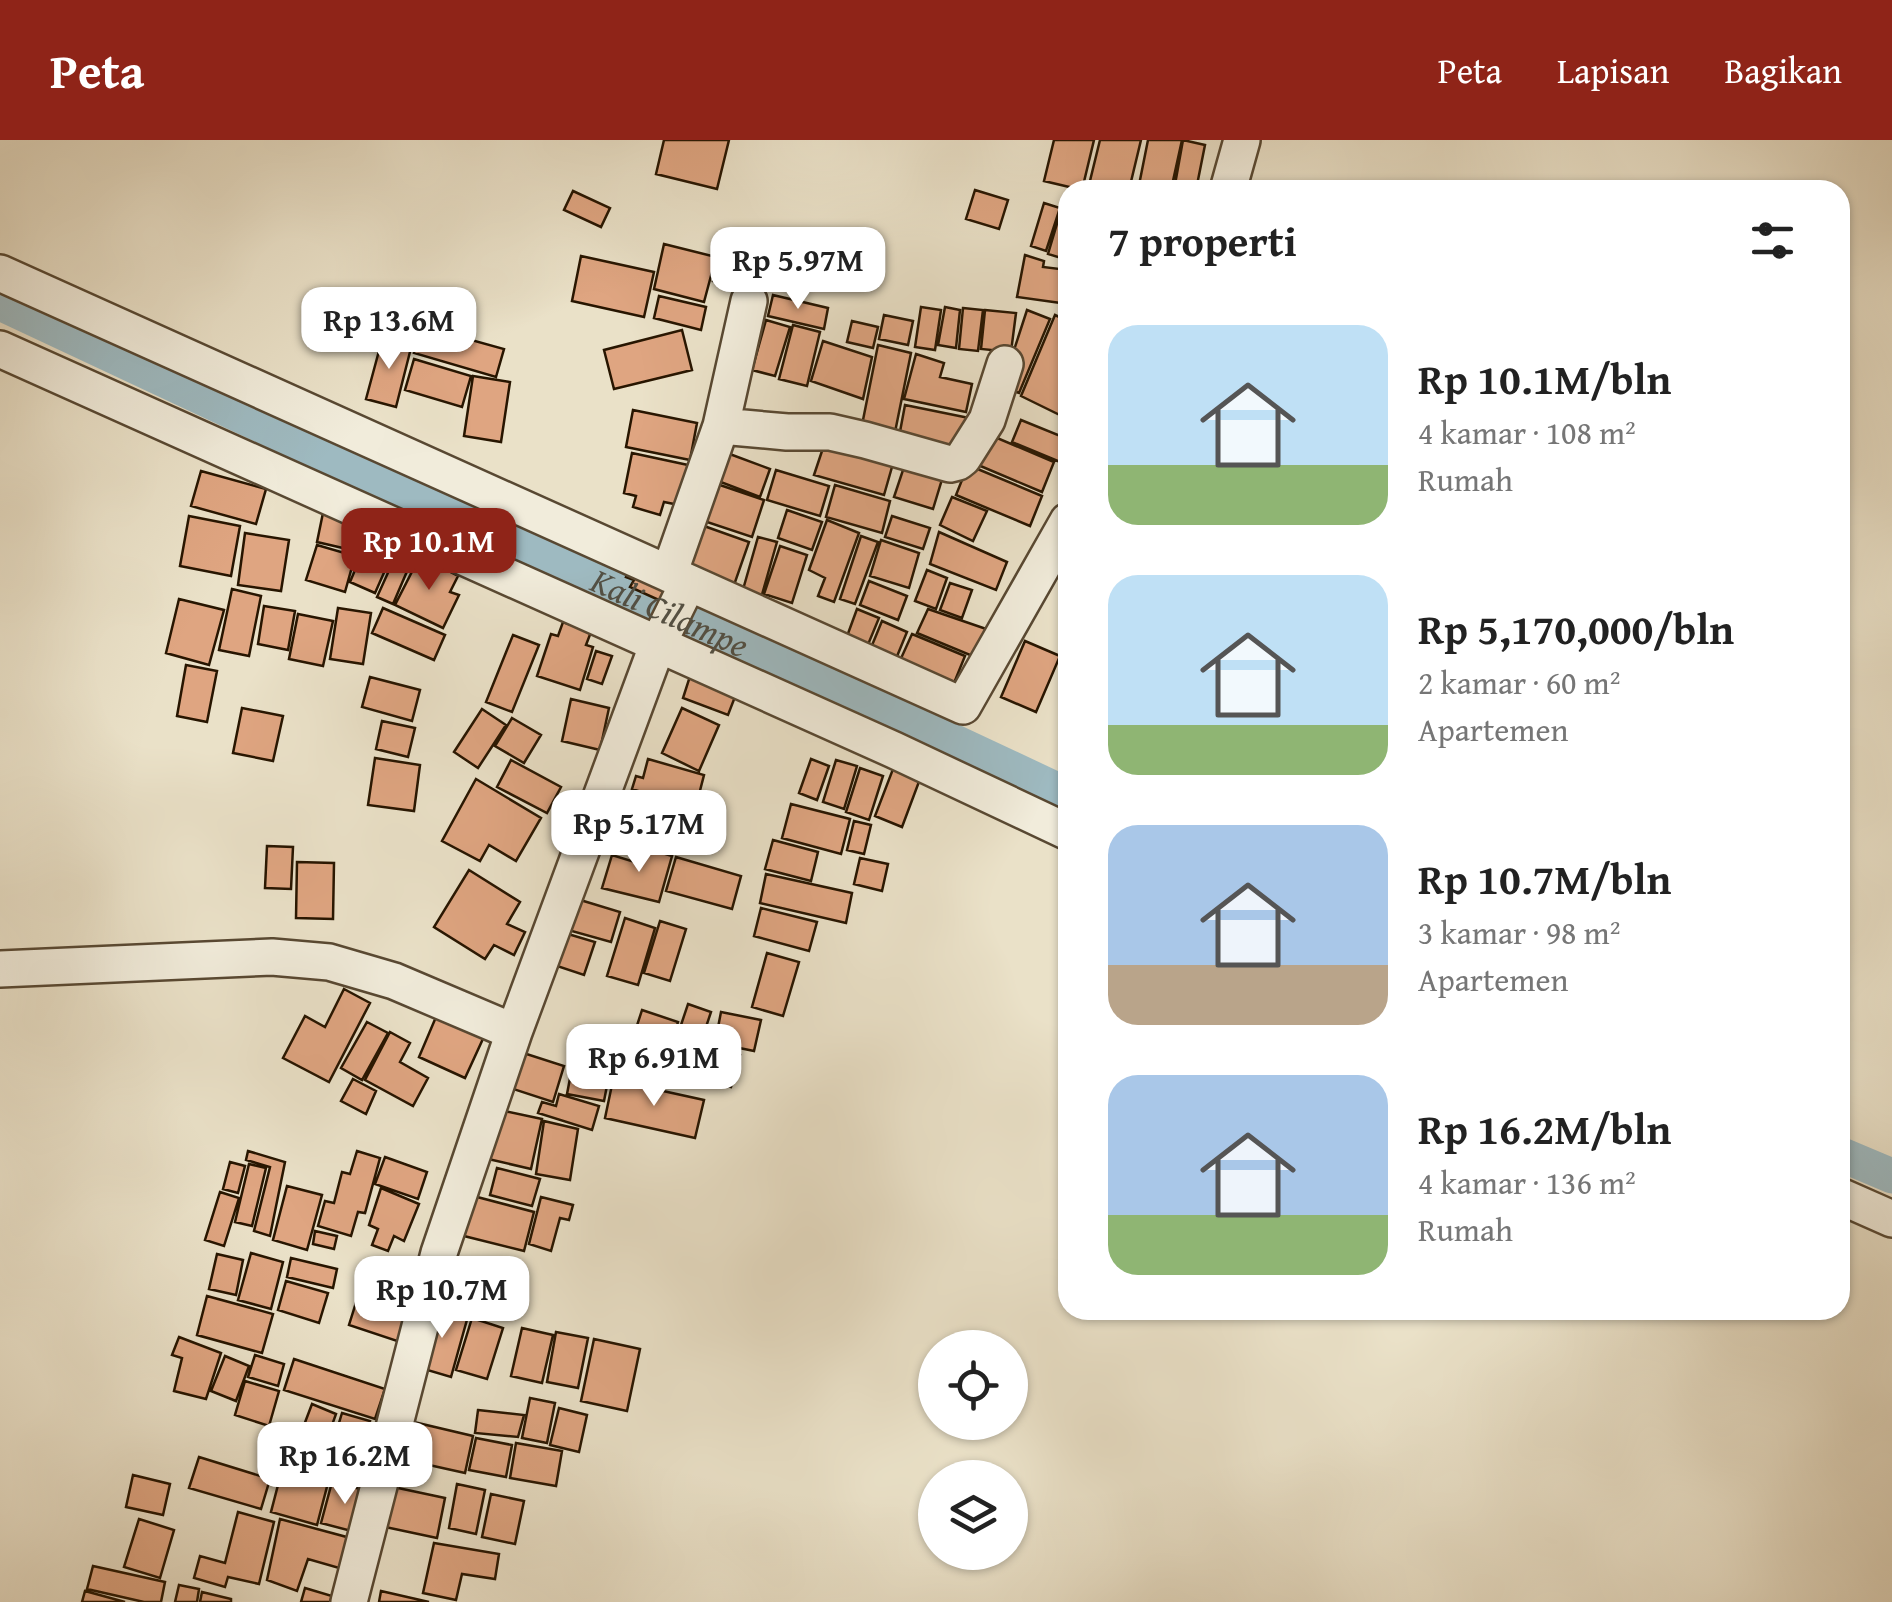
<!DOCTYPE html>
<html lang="id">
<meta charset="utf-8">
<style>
:root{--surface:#fff;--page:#f2f2f2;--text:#222;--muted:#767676;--accent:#8f2418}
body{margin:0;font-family:"Gentium Book Plus",serif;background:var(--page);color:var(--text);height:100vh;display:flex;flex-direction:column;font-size:38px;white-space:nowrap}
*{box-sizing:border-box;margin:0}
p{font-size:32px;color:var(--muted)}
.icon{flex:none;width:55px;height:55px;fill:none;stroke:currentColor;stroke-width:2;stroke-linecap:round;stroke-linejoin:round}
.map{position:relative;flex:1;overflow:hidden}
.side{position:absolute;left:1058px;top:40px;width:792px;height:1140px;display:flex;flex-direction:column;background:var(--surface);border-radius:30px;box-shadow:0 2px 8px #0004}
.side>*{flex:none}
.tools{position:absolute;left:918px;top:1190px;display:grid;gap:20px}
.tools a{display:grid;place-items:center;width:110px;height:110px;border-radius:50%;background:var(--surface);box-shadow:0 2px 8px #0004;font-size:50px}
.price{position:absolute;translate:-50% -85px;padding:0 22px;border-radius:20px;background:#fff;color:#222;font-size:32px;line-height:65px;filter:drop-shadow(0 2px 5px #0008)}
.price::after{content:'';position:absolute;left:50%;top:60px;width:30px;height:22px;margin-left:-15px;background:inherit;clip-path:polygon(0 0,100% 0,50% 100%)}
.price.on{background:var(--accent);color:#fff}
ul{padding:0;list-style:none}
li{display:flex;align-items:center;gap:30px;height:250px;padding:0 50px}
li span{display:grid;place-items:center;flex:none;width:280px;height:200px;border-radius:30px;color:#555}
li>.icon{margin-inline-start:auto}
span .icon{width:120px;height:120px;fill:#fffc;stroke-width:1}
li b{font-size:42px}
h2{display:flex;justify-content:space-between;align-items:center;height:120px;padding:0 50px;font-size:42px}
header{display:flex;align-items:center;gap:60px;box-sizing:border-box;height:140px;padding:0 50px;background:var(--accent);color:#fff}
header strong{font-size:48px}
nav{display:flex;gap:55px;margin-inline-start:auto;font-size:35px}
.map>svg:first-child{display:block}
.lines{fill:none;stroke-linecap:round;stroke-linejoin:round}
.canal{stroke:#9ebac1;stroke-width:35}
.building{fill:#dfa581;stroke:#271500;stroke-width:2.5}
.street-casing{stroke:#584832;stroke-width:40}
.street{stroke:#f1ecdb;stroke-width:35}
.labels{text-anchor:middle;stroke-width:8;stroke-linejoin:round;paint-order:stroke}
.water-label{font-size:35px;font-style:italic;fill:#514f44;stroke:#f1ecdb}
</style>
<header>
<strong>Peta</strong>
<nav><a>Peta</a><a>Lapisan</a><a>Bagikan</a></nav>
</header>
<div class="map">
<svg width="1892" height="1462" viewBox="0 0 1892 1462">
<rect width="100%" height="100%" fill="#eae1c8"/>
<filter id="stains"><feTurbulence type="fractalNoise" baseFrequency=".002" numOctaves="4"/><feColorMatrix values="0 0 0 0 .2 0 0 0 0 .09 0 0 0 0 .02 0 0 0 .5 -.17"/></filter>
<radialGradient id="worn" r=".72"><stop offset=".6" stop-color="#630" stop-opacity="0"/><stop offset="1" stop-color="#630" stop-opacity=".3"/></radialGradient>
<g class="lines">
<g class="canal">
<path id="s1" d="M0,163L448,373L912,582L1068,655"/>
<path d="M1840,1014L1892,1036"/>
</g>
</g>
<path class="building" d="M664,0H729L717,49L656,34Z
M1054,0H1094L1082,50L1044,41Z
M1100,0H1141L1129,50L1088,49Z
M1148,0H1182L1171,50H1138Z
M1183,0L1205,5L1196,50H1174Z
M975,50L1008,60L999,89L966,79Z
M573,51L610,68L601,87L564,70Z
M1044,63L1060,68L1046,111L1031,106Z
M1062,67L1068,68V120L1048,114Z
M664,104L716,117L704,162L654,149Z
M720,111L759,121L752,150L713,141Z
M1025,115L1044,121L1043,127L1068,130V164L1017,157Z
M581,116L654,132L644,177L572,161Z
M773,155L828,168L824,189L768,176Z
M659,156L706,167L701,190L654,178Z
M921,167L941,170L935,210L915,207Z
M945,167L960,170L956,208L938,205Z
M963,168L983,170L978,211L959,209Z
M985,170L1016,173L1011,212L981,209Z
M1027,170L1050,179L1019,253L1002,247Z
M884,175L913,181L908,205L879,199Z
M1055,175L1068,181V225L1063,236L1068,239V279L1021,256Z
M766,180L790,187L775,236L752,230Z
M852,181L878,187L873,208L847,202Z
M793,185L820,192L807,246L779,239Z
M421,186L504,209L496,237L414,213Z
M682,190L692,230L614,249L604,210Z
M383,196L412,204L396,267L366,259Z
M823,201L872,217L863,259L811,241Z
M878,205L911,213L893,302L860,295Z
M916,214L944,223L940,237L972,244L966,272L904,259Z
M414,219L471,236L462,267L405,250Z
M473,236L510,242L501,302L464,296Z
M905,265L969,278L963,310L899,297Z
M633,270L697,283L690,320L626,307Z
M1021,280L1068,299V317L1065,324L1012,302Z
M983,292L1054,322L1042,352L971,322Z
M824,305L894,320L884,355L814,335Z
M632,313L688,325L679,365L664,362L660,375L633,367L636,356L624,353Z
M727,313L770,329L760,357L718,341Z
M905,324L943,336L933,369L894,357Z
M968,325L1042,356L1030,386L956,355Z
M776,330L829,346L820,376L767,360Z
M201,331L266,349L256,384L191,366Z
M717,344L764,360L752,397L704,381Z
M835,345L890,361L882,393L826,377Z
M952,357L987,371L973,401L940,385Z
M324,368L367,378L360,412L317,402Z
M787,370L822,382L812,410L778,398Z
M189,376L240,386L231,436L180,426Z
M892,376L930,388L923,409L885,397Z
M827,380L859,393L834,462L818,456L825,438L809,430Z
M704,386L749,402L733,448L688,432Z
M939,392L1007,422L996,450L930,424Z
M245,393L289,400L281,451L238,445Z
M861,396L878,402L855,464L840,459Z
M758,397L777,402L761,458L742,453Z
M368,399L394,410L375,453L350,442Z
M881,400L919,413L909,448L870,436Z
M317,405L355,416L345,452L306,440Z
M780,406L807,415L792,463L764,454Z
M396,415L411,422L393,464L377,457Z
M420,416L458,436L450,452L459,455L443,488L395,465Z
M632,424L669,442L661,461L630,447L634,440L626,437Z
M927,430L947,438L936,469L915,461Z
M869,441L907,456L898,480L860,465Z
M950,443L972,450L962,478L940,470Z
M232,449L261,456L249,516L219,510Z
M179,459L224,470L209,525L166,513Z
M264,466L295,471L288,510L258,504Z
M338,468L371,473L363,524L330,519Z
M383,468L445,495L434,520L372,493Z
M857,469L879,478L867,507L846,499Z
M928,469L995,492L982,520L917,493Z
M298,474L333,481L323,526L289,519Z
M882,481L907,492L893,526L868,515Z
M563,482L591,492L586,505L593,507L580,550L537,536L551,494L558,496Z
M912,494L965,516L952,548L898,525Z
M513,495L539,505L512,572L486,562Z
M1025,501L1060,516L1036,572L1001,557Z
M596,511L612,516L602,544L587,539Z
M1067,524H1068V574L1060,573Z
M186,525L217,531L207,582L177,576Z
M691,533L738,549L728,575L683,558Z
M370,537L420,550L412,581L362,567Z
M571,559L609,568L600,610L562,601Z
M242,568L283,576L273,621L233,613Z
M682,568L719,585L699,631L662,613Z
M482,569L506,585L478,628L454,612Z
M512,578L541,595L524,623L495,606Z
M382,581L415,588L408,617L376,609Z
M375,618L420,625L414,671L368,665Z
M648,619L704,635L695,670L632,649L636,636L643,638Z
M811,619L829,626L817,660L799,653Z
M511,620L561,647L547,673L497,647Z
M836,620L857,626L844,669L823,662Z
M860,628L883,636L869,680L846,672Z
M893,629L920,639L902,687L875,676Z
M476,639L541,678L516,721L489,705L480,721L442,701Z
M623,658L690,681L680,713L612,691Z
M791,664L850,679L841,714L782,698Z
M854,681L871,685L864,714L847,710Z
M773,700L818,712L811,741L765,729Z
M267,706L293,707L291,749L265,748Z
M646,708L672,716L659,762L602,748L612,715L641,724Z
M676,717L741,736L732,769L666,751Z
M860,718L888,724L882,751L854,744Z
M297,722L334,723L333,779L296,778Z
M469,730L520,762L507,784L525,792L514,815L494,805L485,819L434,787Z
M766,734L852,753L846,783L760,763Z
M577,759L620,772L611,802L568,790Z
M761,768L817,782L809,811L754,796Z
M625,778L655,788L638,845L607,836Z
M660,781L686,789L670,841L644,833Z
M558,791L595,802L584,835L548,823Z
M767,813L799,822L783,876L752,867Z
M344,849L370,863L329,942L283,918L305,876L325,887Z
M688,864L711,872L703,896L680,888Z
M642,870L678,882L658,947L621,935Z
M721,872L761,880L754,911L715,903Z
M436,877L487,890L465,938L419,917Z
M367,882L388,893L362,940L341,928Z
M390,892L410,903L400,922L428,938L413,966L365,940Z
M677,893L708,901L699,933L669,925Z
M713,908L740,915L731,947L705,941Z
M511,909L564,926L553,962L501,945Z
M572,928L609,935L604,961L567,954Z
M353,939L376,951L366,974L341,961Z
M613,940L704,960L695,998L605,978Z
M559,954L599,966L592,990L538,973L542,962L556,966Z
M495,969L542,979L531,1029L484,1018Z
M544,981L578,989L570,1040L536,1034Z
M248,1011L285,1022L270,1096L254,1091L270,1027L246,1020Z
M357,1011L380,1018L365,1073L358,1072L351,1096L318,1086L325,1061L334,1063L342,1032L350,1034Z
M385,1017L427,1032L418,1059L375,1044Z
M230,1022L245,1026L238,1053L223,1049Z
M249,1024L266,1028L252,1086L235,1082Z
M497,1028L540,1039L532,1066L490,1055Z
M287,1046L322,1055L307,1110L273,1100Z
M381,1048L419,1064L404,1101L394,1096L388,1111L372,1105L378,1089L369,1085Z
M220,1052L239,1058L224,1106L205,1100Z
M462,1053L534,1072L524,1111L452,1093Z
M541,1057L573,1065L569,1080L560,1078L551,1111L529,1104Z
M315,1091L337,1096L334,1109L313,1104Z
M251,1113L283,1122L271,1169L238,1160Z
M217,1114L243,1120L236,1155L209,1149Z
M291,1118L337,1129L333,1148L287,1137Z
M378,1128L395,1133L392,1146L415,1154L400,1202L349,1185L364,1137L373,1140Z
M286,1141L328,1153L319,1183L278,1170Z
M207,1156L273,1174L262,1213L197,1195Z
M433,1166L468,1176L451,1237L417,1227Z
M472,1178L503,1188L487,1239L456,1230Z
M522,1188L553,1195L542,1243L511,1236Z
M556,1192L588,1198L578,1248L547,1242Z
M179,1197L221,1213L206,1259L174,1251L182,1218L172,1215Z
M594,1199L640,1209L627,1271L581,1261Z
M255,1215L284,1224L278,1246L248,1237Z
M225,1216L249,1226L236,1261L211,1251Z
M294,1219L385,1249L375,1279L284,1250Z
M245,1241L279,1251L269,1286L235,1275Z
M530,1258L555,1263L547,1303L522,1298Z
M312,1264L336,1274L326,1302L301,1293Z
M559,1268L587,1275L579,1312L550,1305Z
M478,1270L524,1275L518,1297L475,1293Z
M342,1273L370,1281L355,1335L326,1326Z
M401,1279L473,1296L465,1333L393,1317Z
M476,1298L512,1305L506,1337L469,1330Z
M516,1303L562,1311L556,1346L510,1338Z
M199,1317L270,1339L261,1369L189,1348Z
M284,1322L330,1335L317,1385L271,1372Z
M133,1335L170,1344L163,1375L126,1367Z
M332,1342L369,1351L359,1393L321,1383Z
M457,1344L485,1350L476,1394L449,1388Z
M384,1345L445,1358L437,1398L376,1385Z
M491,1354L524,1361L515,1404L482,1397Z
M238,1372L274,1382L259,1444L228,1437L225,1447L194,1438L200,1416L225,1423Z
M139,1379L174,1390L160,1438L124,1427Z
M280,1379L354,1399L346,1430L308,1419L297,1451L267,1440Z
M434,1403L499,1414L495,1439L462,1434L456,1460L423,1453Z
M93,1426L165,1442L161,1462H144L87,1449Z
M179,1445L199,1449L197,1462H175Z
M305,1448L332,1456L330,1462H301Z
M85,1451L125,1462H82Z
M381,1451L429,1462H379Z
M202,1452L231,1459V1462H200Z"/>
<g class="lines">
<g class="street-casing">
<path id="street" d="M1228,50L1242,0
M0,133L963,566L1068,381
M0,209L894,610L1068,692
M721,286L787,292H830L865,300L950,324L958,322L963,318L987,280L1005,224
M669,434L721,286L749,161
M0,829L272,817L329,822L394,841L514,892
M1840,1056L1892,1079
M349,1462L439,1113L514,892L657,506L688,443"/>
</g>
<use href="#street" class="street"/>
</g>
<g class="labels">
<g class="water-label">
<text dy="12" stroke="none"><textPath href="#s1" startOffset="738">Kali Cilampe</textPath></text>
</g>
</g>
<rect width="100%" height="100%" filter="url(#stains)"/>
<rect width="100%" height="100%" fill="url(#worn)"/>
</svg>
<div class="tools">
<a><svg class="icon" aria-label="locate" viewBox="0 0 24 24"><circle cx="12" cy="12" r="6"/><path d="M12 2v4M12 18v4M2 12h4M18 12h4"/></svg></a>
<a><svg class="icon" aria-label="layers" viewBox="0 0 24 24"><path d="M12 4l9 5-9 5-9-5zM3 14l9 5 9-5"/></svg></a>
</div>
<b class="price" style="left:798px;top:172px">Rp 5.97M</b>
<b class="price" style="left:389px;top:232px">Rp 13.6M</b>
<b class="price on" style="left:429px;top:453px">Rp 10.1M</b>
<b class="price" style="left:639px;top:735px">Rp 5.17M</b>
<b class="price" style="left:654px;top:969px">Rp 6.91M</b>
<b class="price" style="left:442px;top:1201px">Rp 10.7M</b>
<b class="price" style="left:345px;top:1367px">Rp 16.2M</b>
<section class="side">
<h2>7 properti<svg class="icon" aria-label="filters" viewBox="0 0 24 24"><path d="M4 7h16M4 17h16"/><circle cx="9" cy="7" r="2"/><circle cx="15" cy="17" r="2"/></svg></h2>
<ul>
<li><span style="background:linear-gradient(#bfe0f5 70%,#8fb573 0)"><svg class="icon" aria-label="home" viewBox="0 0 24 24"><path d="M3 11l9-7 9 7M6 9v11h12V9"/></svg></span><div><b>Rp 10.1M/bln</b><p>4 kamar · 108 m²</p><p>Rumah</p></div></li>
<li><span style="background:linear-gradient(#bfe0f5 75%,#8fb573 0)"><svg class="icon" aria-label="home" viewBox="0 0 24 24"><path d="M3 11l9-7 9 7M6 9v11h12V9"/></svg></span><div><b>Rp 5,170,000/bln</b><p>2 kamar · 60 m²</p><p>Apartemen</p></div></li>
<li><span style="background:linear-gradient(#a9c7e8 70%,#b9a48a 0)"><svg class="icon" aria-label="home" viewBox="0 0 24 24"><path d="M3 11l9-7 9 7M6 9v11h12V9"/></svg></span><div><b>Rp 10.7M/bln</b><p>3 kamar · 98 m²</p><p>Apartemen</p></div></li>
<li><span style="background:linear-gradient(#a9c7e8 70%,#8fb573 0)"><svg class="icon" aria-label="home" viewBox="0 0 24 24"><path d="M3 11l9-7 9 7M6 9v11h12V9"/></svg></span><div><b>Rp 16.2M/bln</b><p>4 kamar · 136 m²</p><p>Rumah</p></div></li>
</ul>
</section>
</div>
